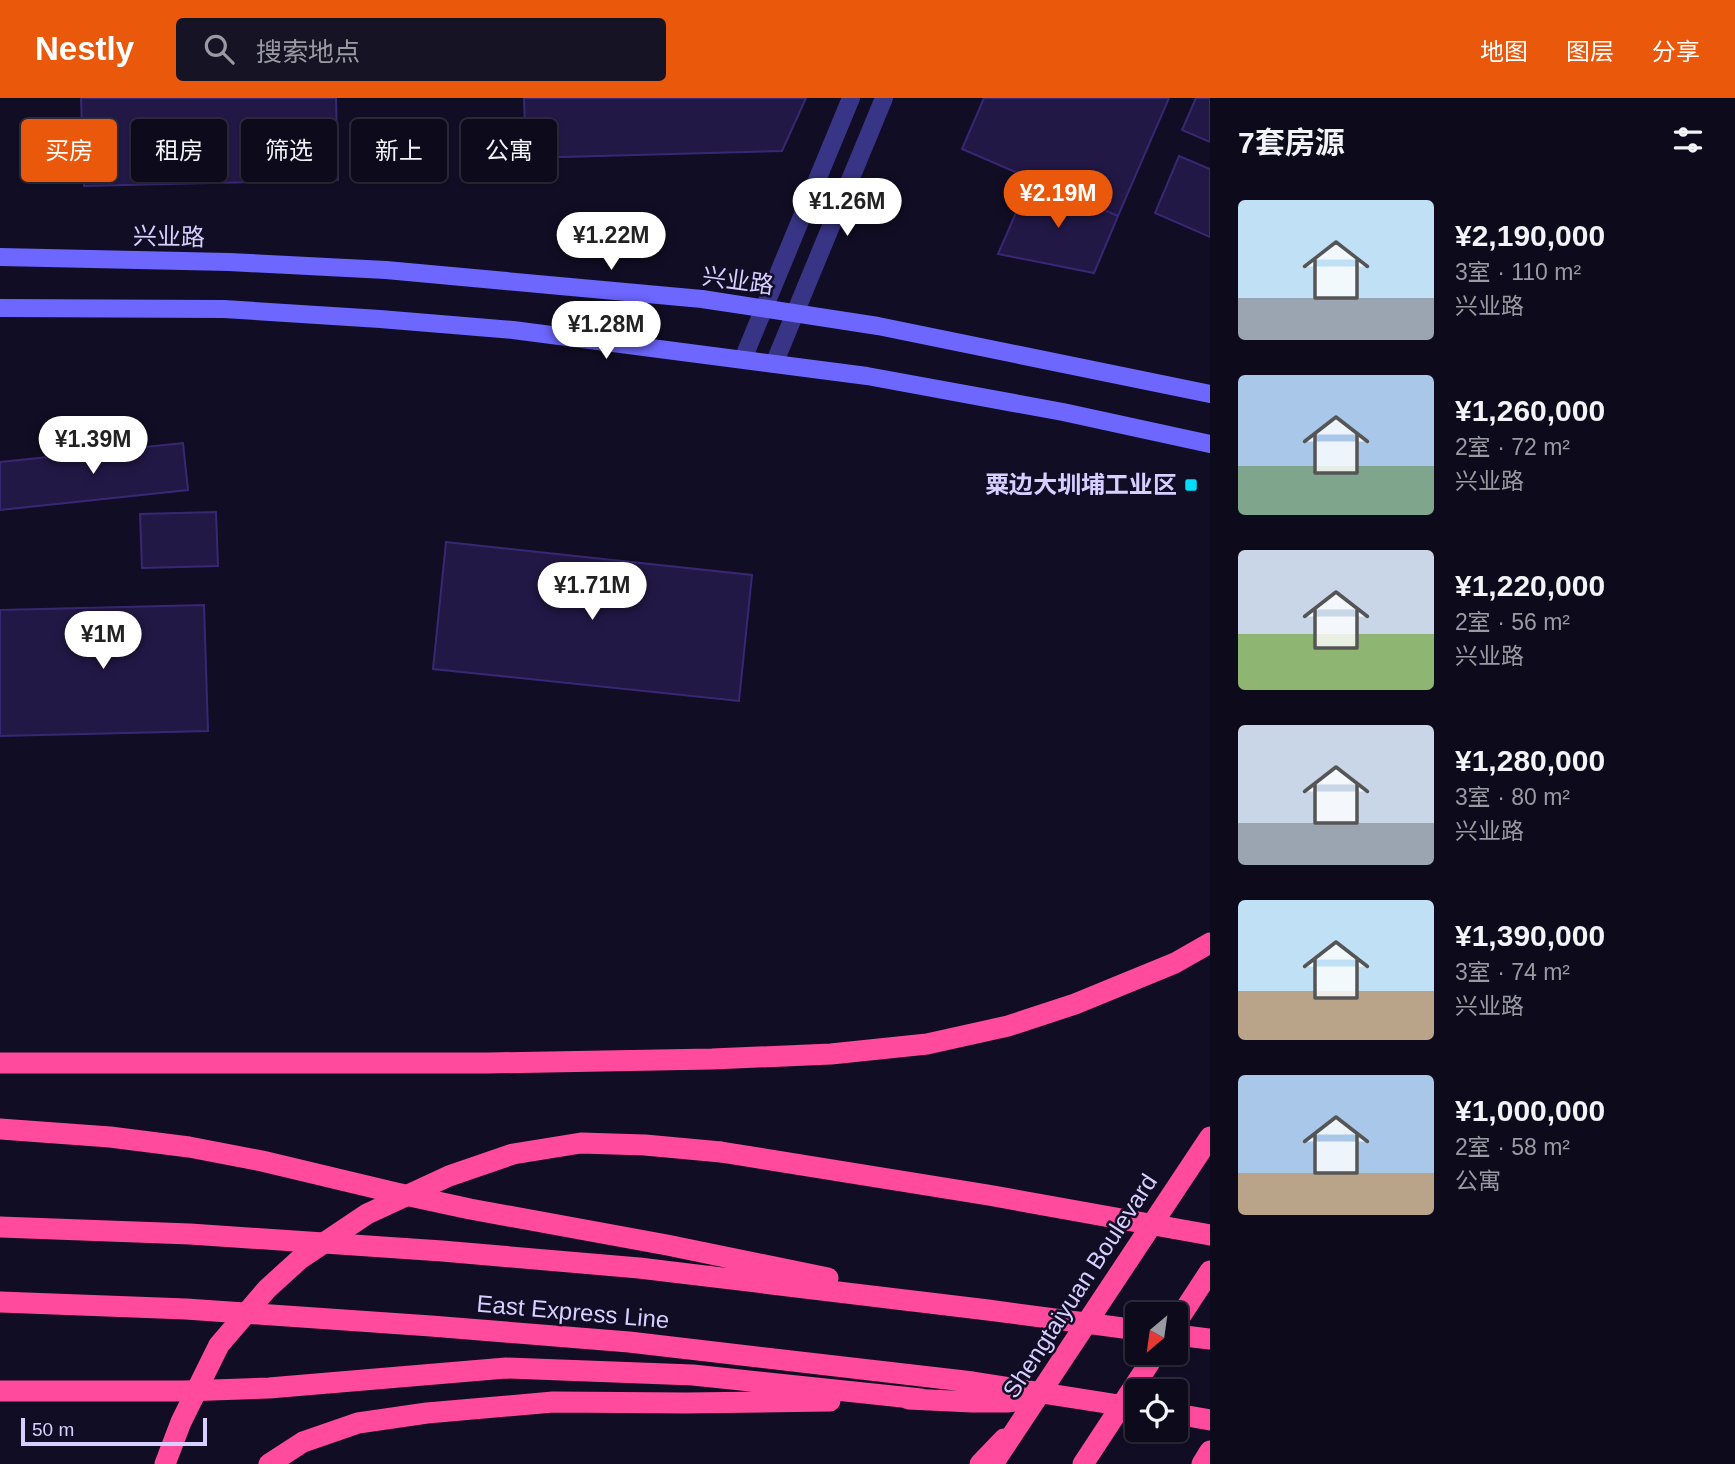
<!DOCTYPE html>
<html lang="zh">
<meta charset="utf-8">
<style>
:root{--surface:#0d0a1b;--page:#161324;--text:#f1f3f6;--muted:#9a9aa3;--line:#2d2b3a;--accent:#ea580c}
body{margin:0;font-family:Helvetica,"Noto Sans SC",sans-serif;background:var(--page);color:var(--text);height:100vh;display:flex;flex-direction:column;font-size:26px;white-space:nowrap}
*{box-sizing:border-box;margin:0}
p{font-size:23px;color:var(--muted)}
.icon{flex:none;width:38px;height:38px;fill:none;stroke:currentColor;stroke-width:2;stroke-linecap:round;stroke-linejoin:round}
.map{position:relative;flex:1;overflow:hidden}
.panel{display:flex;flex-direction:column;background:var(--surface);width:525px}
.panel>*{flex:none}
.guide{position:absolute;left:21px;top:21px;width:665px;height:63px;display:flex;gap:14px}
.needle{width:46px;rotate:209deg}
.fabs{position:absolute;left:1125px;top:1204px;display:grid;gap:14px}
.fabs a{display:grid;place-items:center;width:63px;height:63px;border-radius:7px;background:var(--surface);box-shadow:0 2px 5px #0004,0 0 0 2px var(--line);font-size:35px}
.scale{position:absolute;left:21px;bottom:18px;width:186px;box-sizing:border-box;padding-left:7px;border:4px solid #d6cfff;border-top:0;font-size:19px;line-height:24px;white-space:nowrap;color:#d6cfff;-webkit-text-stroke:5px #110d24;paint-order:stroke}
.price{position:absolute;translate:-50% -60px;padding:0 16px;border-radius:24px;background:#fff;color:#222;font-size:23px;line-height:46px;filter:drop-shadow(0 2px 4px #0008)}
.price::after{content:'';position:absolute;left:50%;top:42px;width:21px;height:16px;margin-left:-10px;background:inherit;clip-path:polygon(0 0,100% 0,50% 100%)}
.price.active{background:var(--accent);color:#fff}
ul{padding:0;list-style:none}
li{display:flex;align-items:center;gap:21px;height:175px;padding:0 28px}
li span{display:grid;place-items:center;flex:none;width:196px;height:140px;border-radius:7px;color:#555}
li>.icon{margin-inline-start:auto}
span .icon{width:84px;height:84px;fill:#fffc;stroke-width:1}
li b{font-size:30px}
h2{display:flex;justify-content:space-between;align-items:center;height:84px;padding:0 28px;font-size:30px}
.tag{padding:0 24px;border-radius:7px;background:var(--surface);box-shadow:0 2px 5px #0004,0 0 0 2px var(--line);font-size:24px;line-height:63px}
.tag.active{background:var(--accent);color:#fff}
header{display:flex;align-items:center;gap:42px;box-sizing:border-box;height:98px;padding:0 35px;background:var(--accent);color:#fff}
header strong{font-size:33px}
nav{display:flex;gap:38px;margin-inline-start:auto;font-size:24px}
.search{width:490px;height:63px;background:var(--page);display:flex;align-items:center;gap:18px;box-sizing:border-box;padding:0 24px;border-radius:7px;color:var(--muted);font-size:26px}
main{display:flex;flex:1;min-height:0}
.map>svg:first-child{display:block}
.building{fill:#221846;stroke:#382873;stroke-width:2}
.lines{fill:none;stroke-linecap:round;stroke-linejoin:round}
.street{stroke:#393586;stroke-width:18}
.secondary{stroke:#6d66ff;stroke-width:18}
.highway{stroke:#ff4a9e;stroke-width:21}
.highway-bridge{stroke:#ff4a9e;stroke-width:21}
.poi-dot{fill:#00ddfa;stroke:#110d24;stroke-width:2.5}
.labels{text-anchor:middle;stroke-width:5;stroke-linejoin:round;paint-order:stroke}
.street-label{font-size:24px;fill:#d6cfff;stroke:#110d24}
.poi-label{font-size:24px;font-weight:bold;fill:#d6cfff;stroke:#110d24;text-anchor:end}
</style>
<header>
<strong>Nestly</strong>
<div class="search"><svg class="icon" aria-label="search" viewBox="0 0 24 24"><circle cx="10" cy="10" r="6"/><path d="M15 15l6 6"/></svg>搜索地点</div>
<nav><a>地图</a><a>图层</a><a>分享</a></nav>
</header>
<main>
<div class="map">
<svg width="1210" height="1366" viewBox="0 0 1210 1366">
<rect width="100%" height="100%" fill="#110d24"/>
<path class="building" d="M81,0H336L338,82L84,88Z
M524,0H806L782,53L526,60Z
M984,0H1169L1118,118L962,51Z
M1196,0H1210V44L1182,32Z
M1179,58L1210,71V139L1155,115Z
M1031,80L1118,118L1094,175L998,156Z
M183,345L188,392L0,412V364Z
M216,414L218,468L142,470L140,416Z
M446,444L752,477L739,603L433,571Z
M204,507L208,633L0,638V512Z"/>
<g class="lines">
<path class="street" d="M743,261L851,0
M774,266L884,0"/>
<path class="secondary" d="M0,159L229,164L386,172L702,201L878,228L1210,296
M0,210L224,211L380,221L513,232L867,278L1063,314L1210,346"/>
<path class="highway" d="M0,965H489L712,961L831,956L927,946L1008,928L1075,906L1175,865L1210,845
M0,1031L110,1039L189,1049L262,1063L396,1095L470,1111L667,1147L828,1180
M721,1054L988,1097L1210,1137
M0,1129L190,1136L442,1153L639,1170L988,1212L1138,1232
M0,1204L186,1211L431,1228L629,1244L973,1284L1138,1310
M1176,1225L1210,1173
M1176,1237L1210,1241
M0,1293H184L269,1290L506,1270L693,1277L921,1301
M908,1301L972,1304H1007L1030,1301
M1176,1316L1210,1322
M269,1366L303,1344L358,1325L427,1315L553,1304L686,1305L830,1303
M980,1366L1004,1341
M1202,1366L1210,1353"/>
<path class="highway-bridge" d="M165,1366L181,1324L219,1247L267,1191L300,1161L367,1116L449,1078L513,1056L581,1045L645,1047L721,1054
M993,1366L1210,1039
M1083,1366L1156,1255"/>
</g>
<rect class="poi-dot" x="1184" y="380" width="14" height="14" rx="3.5"/>
<g class="labels">
<g class="street-label">
<text transform="translate(169 139) rotate(1)" y="8">兴业路</text>
<text transform="translate(738 183) rotate(8)" y="8">兴业路</text>
<text transform="translate(1080 1188) rotate(-57)" y="8">Shengtaiyuan Boulevard</text>
<text transform="translate(573 1214) rotate(5)" y="8">East Express Line</text>
</g>
<g class="poi-label">
<text x="1177" y="395">粟边大圳埔工业区</text>
</g>
</g>
</svg>
<div class="fabs">
<a><svg class="needle" viewBox="-14 -14 28 28"><path d="M0-13l5 13h-10z" fill="#e53935"/><path d="M0 13l5-13h-10z" fill="#9a9aa3"/></svg></a>
<a><svg class="icon" aria-label="locate" viewBox="0 0 24 24"><circle cx="12" cy="12" r="6"/><path d="M12 2v4M12 18v4M2 12h4M18 12h4"/></svg></a>
</div>
<div class="scale">50 m</div>
<b class="price active" style="left:1058px;top:132px">¥2.19M</b>
<b class="price" style="left:847px;top:140px">¥1.26M</b>
<b class="price" style="left:611px;top:174px">¥1.22M</b>
<b class="price" style="left:606px;top:263px">¥1.28M</b>
<b class="price" style="left:93px;top:378px">¥1.39M</b>
<b class="price" style="left:592px;top:524px">¥1.71M</b>
<b class="price" style="left:103px;top:573px">¥1M</b>
<div class="guide">
<a class="tag active">买房</a>
<a class="tag">租房</a>
<a class="tag">筛选</a>
<a class="tag">新上</a>
<a class="tag">公寓</a>
</div>
</div>
<section class="panel">
<h2>7套房源<svg class="icon" aria-label="filters" viewBox="0 0 24 24"><path d="M4 7h16M4 17h16"/><circle cx="9" cy="7" r="2"/><circle cx="15" cy="17" r="2"/></svg></h2>
<ul>
<li><span style="background:linear-gradient(#bfe0f5 70%,#9aa5b1 0)"><svg class="icon" aria-label="home" viewBox="0 0 24 24"><path d="M3 11l9-7 9 7M6 9v11h12V9"/></svg></span><div><b>¥2,190,000</b><p>3室 · 110 m²</p><p>兴业路</p></div></li>
<li><span style="background:linear-gradient(#a9c7e8 65%,#7fa58c 0)"><svg class="icon" aria-label="home" viewBox="0 0 24 24"><path d="M3 11l9-7 9 7M6 9v11h12V9"/></svg></span><div><b>¥1,260,000</b><p>2室 · 72 m²</p><p>兴业路</p></div></li>
<li><span style="background:linear-gradient(#c9d6e8 60%,#8fb573 0)"><svg class="icon" aria-label="home" viewBox="0 0 24 24"><path d="M3 11l9-7 9 7M6 9v11h12V9"/></svg></span><div><b>¥1,220,000</b><p>2室 · 56 m²</p><p>兴业路</p></div></li>
<li><span style="background:linear-gradient(#c9d6e8 70%,#9aa5b1 0)"><svg class="icon" aria-label="home" viewBox="0 0 24 24"><path d="M3 11l9-7 9 7M6 9v11h12V9"/></svg></span><div><b>¥1,280,000</b><p>3室 · 80 m²</p><p>兴业路</p></div></li>
<li><span style="background:linear-gradient(#bfe0f5 65%,#b9a48a 0)"><svg class="icon" aria-label="home" viewBox="0 0 24 24"><path d="M3 11l9-7 9 7M6 9v11h12V9"/></svg></span><div><b>¥1,390,000</b><p>3室 · 74 m²</p><p>兴业路</p></div></li>
<li><span style="background:linear-gradient(#a9c7e8 70%,#b9a48a 0)"><svg class="icon" aria-label="home" viewBox="0 0 24 24"><path d="M3 11l9-7 9 7M6 9v11h12V9"/></svg></span><div><b>¥1,000,000</b><p>2室 · 58 m²</p><p>公寓</p></div></li>
</ul>
</section>
</main>
